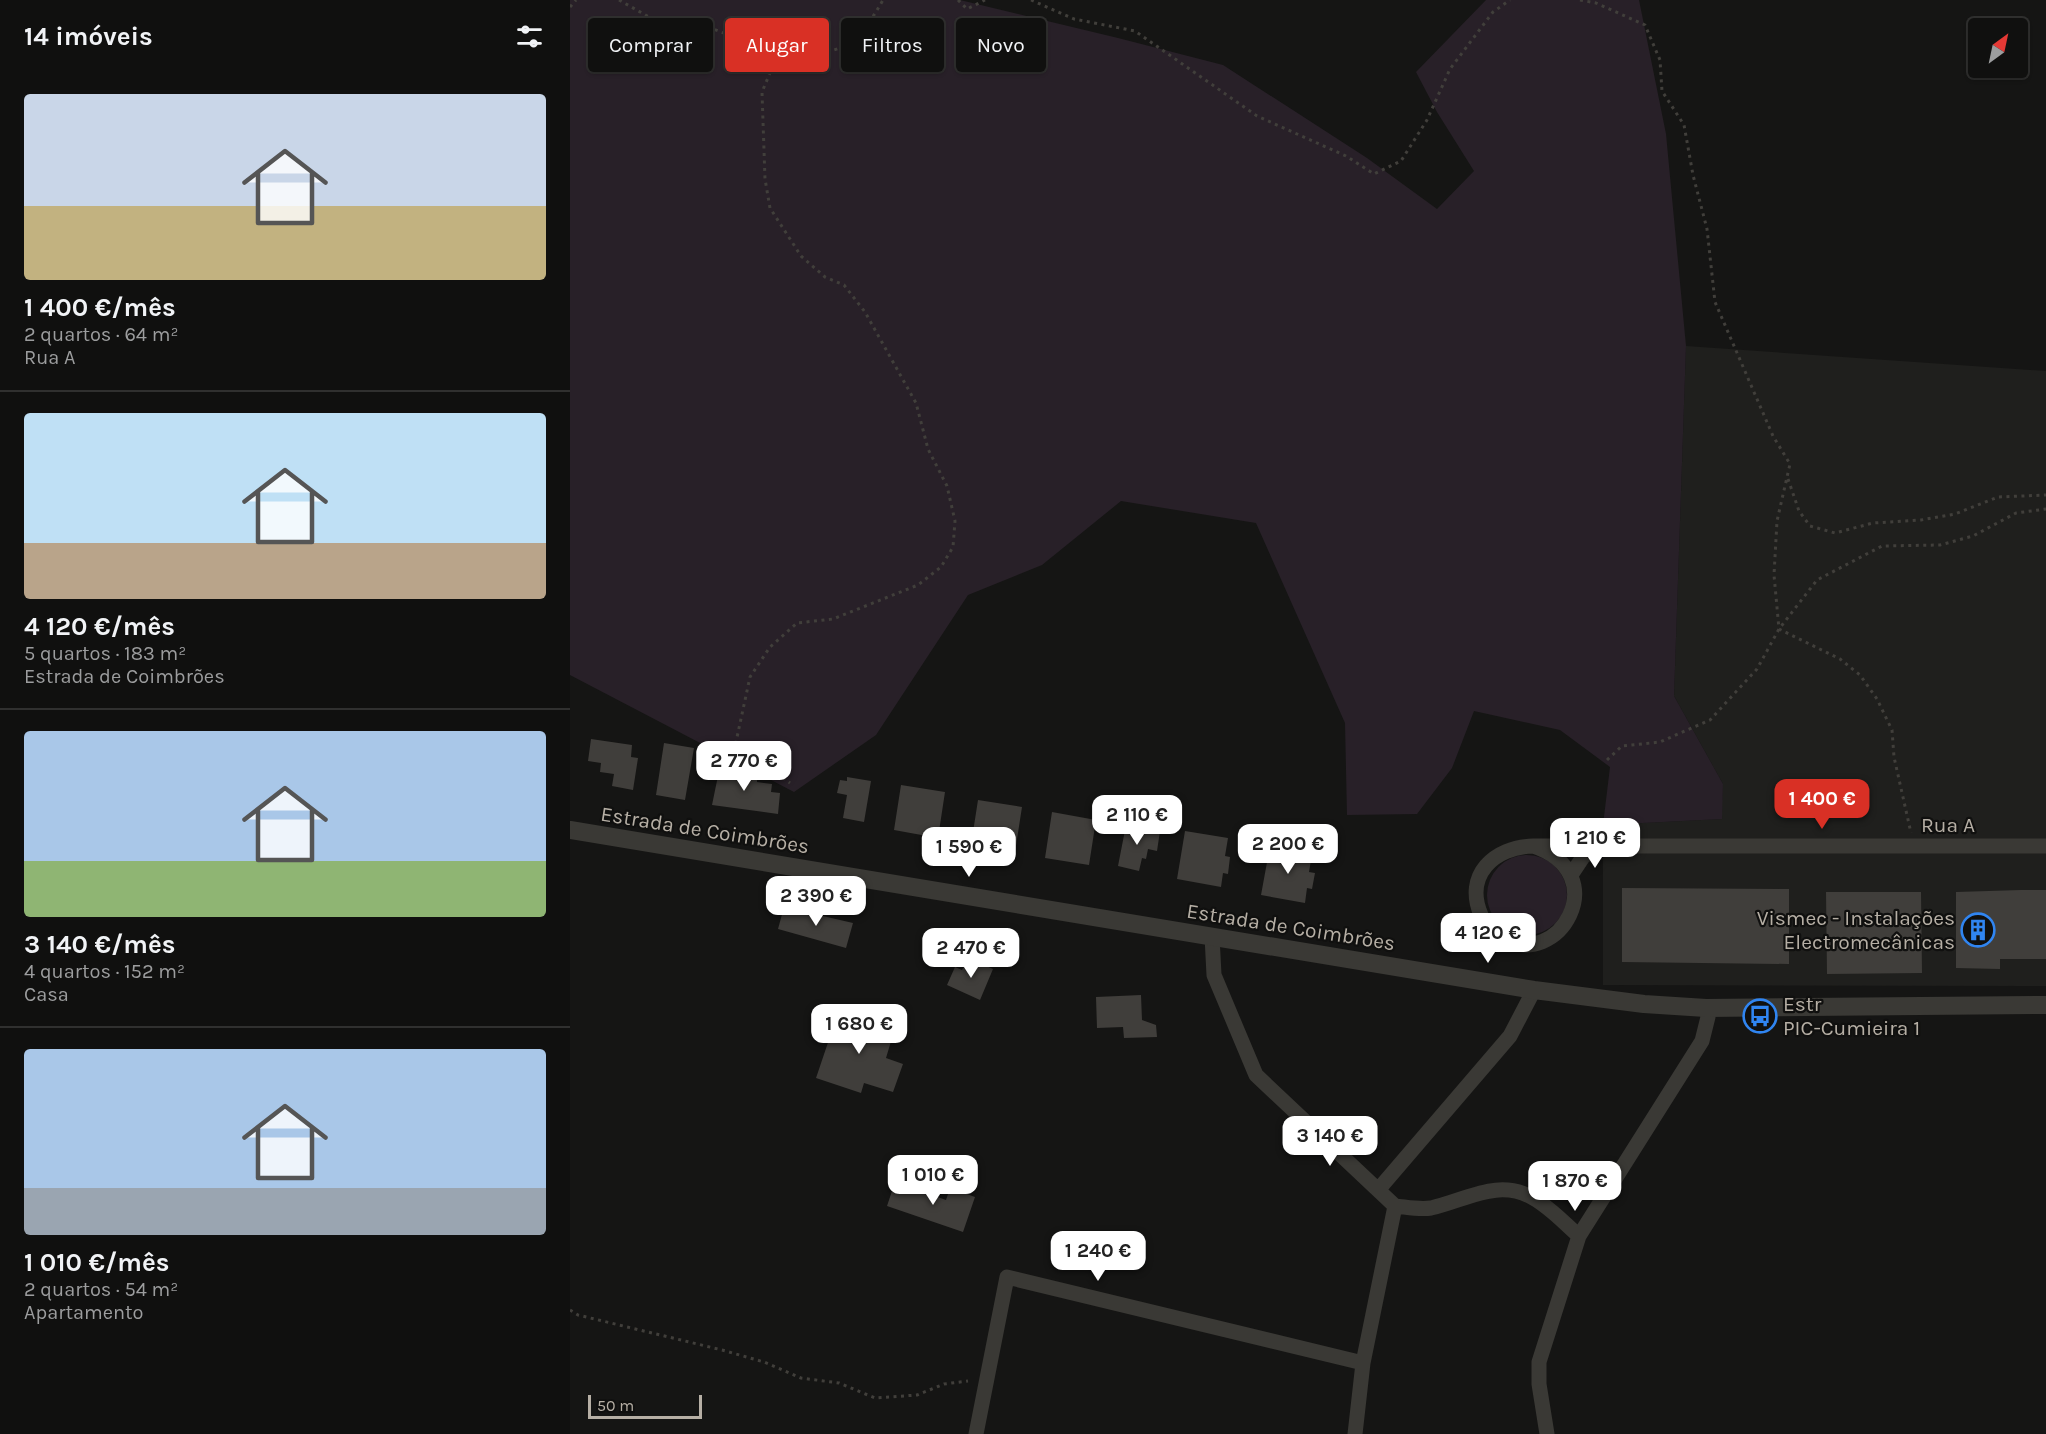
<!DOCTYPE html>
<html lang="pt">
<meta charset="utf-8">
<style>
:root{--surface:#10100f;--page:#1e1e1d;--text:#f1f3f6;--muted:#9c9d9e;--line:#30302f;--accent:#d93025}
body{margin:0;font-family:Karla,sans-serif;background:var(--page);color:var(--text);height:100vh;display:flex;flex-direction:column;font-size:22px;white-space:nowrap}
*{box-sizing:border-box;margin:0}
p{font-size:20px;color:var(--muted)}
.icon{flex:none;width:33px;height:33px;fill:none;stroke:currentColor;stroke-width:2;stroke-linecap:round;stroke-linejoin:round}
.map{position:relative;flex:1;overflow:hidden}
.drawer{display:flex;flex-direction:column;background:var(--surface);width:570px}
.drawer>*{flex:none}
.hud{position:absolute;left:18px;top:18px;width:570px;height:54px;display:flex;gap:12px}
.needle{width:39px;rotate:33deg}
.buttons{position:absolute;left:1398px;top:18px;display:grid;gap:12px}
.buttons a{display:grid;place-items:center;width:60px;height:60px;border-radius:6px;background:var(--surface);box-shadow:0 2px 4px #0004,0 0 0 2px var(--line);font-size:30px}
.scale{position:absolute;left:18px;bottom:15px;width:114px;box-sizing:border-box;padding-left:6px;border:3px solid #b6afa5;border-top:0;font-size:16px;line-height:21px;white-space:nowrap;color:#b6afa5;-webkit-text-stroke:4px #10100f;paint-order:stroke}
.price{position:absolute;translate:-50% -51px;padding:0 14px;border-radius:12px;background:#fff;color:#222;font-size:20px;line-height:39px;filter:drop-shadow(0 2px 3px #0008)}
.price::after{content:'';position:absolute;left:50%;top:36px;width:18px;height:14px;margin-left:-9px;background:inherit;clip-path:polygon(0 0,100% 0,50% 100%)}
.price.active{background:var(--accent);color:#fff}
ul{padding:0;list-style:none}
li{display:grid;align-content:center;gap:12px;height:318px;padding:0 24px}
li+li{border-top:2px solid var(--line)}
li span{display:grid;place-items:center;height:186px;border-radius:6px;color:#555}
li>.icon{margin-inline-start:auto}
span .icon{width:108px;height:108px;fill:#fffc;stroke-width:1}
li b{font-size:26px}
h2{display:flex;justify-content:space-between;align-items:center;height:72px;padding:0 24px;font-size:26px}
.tag{padding:0 21px;border-radius:6px;background:var(--surface);box-shadow:0 2px 4px #0004,0 0 0 2px var(--line);font-size:21px;line-height:54px}
.tag.active{background:var(--accent);color:#fff}
main{display:flex;flex:1;min-height:0}
.map>svg:first-child{display:block}
.built{fill:#1f1f1d}
.green{fill:#282028}
.building{fill:#403e3b}
.lines{fill:none;stroke-linecap:round;stroke-linejoin:round}
.path{stroke:#413f3b;stroke-width:3;stroke-dasharray:3 4.5;stroke-linecap:butt}
.minor{stroke:#3a3935;stroke-width:15}
.tertiary{stroke:#3a3935;stroke-width:18}
.labels{text-anchor:middle;stroke-width:4.5;stroke-linejoin:round;paint-order:stroke}
.street-label{font-size:21px;fill:#b6afa5;stroke:#10100f}
.poi-label{font-size:21px;fill:#b6afa5;stroke:#10100f;text-anchor:end}
</style>
<main>
<section class="drawer">
<h2>14 imóveis<svg class="icon" aria-label="filters" viewBox="0 0 24 24"><path d="M4 7h16M4 17h16"/><circle cx="9" cy="7" r="2"/><circle cx="15" cy="17" r="2"/></svg></h2>
<ul>
<li><span style="background:linear-gradient(#c9d6e8 60%,#c2b280 0)"><svg class="icon" aria-label="home" viewBox="0 0 24 24"><path d="M3 11l9-7 9 7M6 9v11h12V9"/></svg></span><div><b>1 400 €/mês</b><p>2 quartos · 64 m²</p><p>Rua A</p></div></li>
<li><span style="background:linear-gradient(#bfe0f5 70%,#b9a48a 0)"><svg class="icon" aria-label="home" viewBox="0 0 24 24"><path d="M3 11l9-7 9 7M6 9v11h12V9"/></svg></span><div><b>4 120 €/mês</b><p>5 quartos · 183 m²</p><p>Estrada de Coimbrões</p></div></li>
<li><span style="background:linear-gradient(#a9c7e8 70%,#8fb573 0)"><svg class="icon" aria-label="home" viewBox="0 0 24 24"><path d="M3 11l9-7 9 7M6 9v11h12V9"/></svg></span><div><b>3 140 €/mês</b><p>4 quartos · 152 m²</p><p>Casa</p></div></li>
<li><span style="background:linear-gradient(#a9c7e8 75%,#9aa5b1 0)"><svg class="icon" aria-label="home" viewBox="0 0 24 24"><path d="M3 11l9-7 9 7M6 9v11h12V9"/></svg></span><div><b>1 010 €/mês</b><p>2 quartos · 54 m²</p><p>Apartamento</p></div></li>
</ul>
</section>
<div class="map">
<svg width="1476" height="1434" viewBox="0 0 1476 1434">
<rect width="100%" height="100%" fill="#151514"/>
<path class="built" d="M1116,346L1476,371V986L1033,985V825L1151,819L1153,784L1104,696Z"/>
<path class="green" d="M0,0H390L548,38L653,65L797,158L867,209L904,171L867,112L846,72L916,0H1069L1096,134L1116,346L1104,696L1153,784L1152,819L1033,825L1040,767L990,730L904,711L882,768L847,814L777,815L775,723L686,523L551,501L472,565L398,595L306,735L224,792L0,675Z
M917 895a40 40 0 1 1 80 0a40 40 0 1 1-80 0Z"/>
<path class="building" d="M21,739L62,745L61,757L68,758L63,790L42,786L44,774L30,772L31,763L18,761Z
M94,743L124,748L115,800L86,795Z
M150,766L179,770L178,777L187,778V782L202,784L201,792L210,793L208,814L142,805Z
M277,777L301,781L294,822L273,818L277,795L267,793L270,780L277,781Z
M331,785L375,792L368,838L324,830Z
M408,800L452,807L445,852L401,845Z
M482,812L526,820L519,865L475,858Z
M556,825L590,831L587,851L578,849L576,859L572,858L569,871L548,866Z
M615,831L658,838L655,856L660,857L658,874L653,873L651,887L607,879Z
M700,846L742,854L739,872L745,873L742,889L737,888L735,903L691,895Z
M1052,888L1219,889V964L1052,962Z
M1451,890H1476V959H1430V969L1386,968V892Z
M1256,892H1351L1352,973L1257,974Z
M214,907L283,923L276,948L208,929Z
M398,958L423,969L410,1000L377,985L385,967L392,970Z
M571,995L572,1020L586,1025L587,1037L554,1038L553,1027L527,1028L526,997Z
M269,1010L325,1028L316,1058L333,1064L323,1092L294,1083L291,1093L246,1078Z
M325,1182L376,1200L380,1188L405,1197L393,1232L317,1206Z"/>
<g class="lines">
<path class="path" d="M49,0L102,30L133,25L164,37L185,39L208,49L217,58C274,50 283,52 313,0
M388,0L397,9L415,0
M461,0L504,19L565,31L687,116L776,156L804,174L831,161L857,120L880,69L923,12L940,0
M1010,0L1026,3L1075,25L1090,60L1092,91L1114,125L1123,175L1137,229L1145,302L1203,436L1220,464L1207,521L1204,575L1209,629L1270,659L1290,675L1307,699L1322,730L1324,757L1341,833
M0,7L6,0
M217,58L202,68L192,92L195,179L200,208L231,256L255,277L274,285L295,312L346,403L358,449L377,486L385,521L383,547L371,567L348,585L263,619L227,623L200,647L180,677L166,742L220,783
M1218,479L1229,511L1240,526L1265,533L1303,523L1351,520L1385,514L1428,497L1476,495
M1037,760L1052,746L1090,742L1140,720L1187,669L1209,629L1247,580L1312,546L1370,545L1403,536L1446,513L1476,509
M0,1310L8,1315L152,1350L194,1362L231,1378L269,1383L305,1398L347,1395L374,1384L398,1381"/>
<path class="minor" d="M963,846C1046,874 988,971 933,938C923,933 915,926 911,915C894,875 924,847 963,846H1476
M1001,875L1013,857L1027,846
M642,936L644,975L686,1075L825,1206C836,1207 850,1210 861,1208C897,1200 928,1178 963,1198C981,1208 994,1223 1009,1236
M808,1190L940,1036L964,990
M406,1434L437,1277L793,1363
M785,1434L793,1363L825,1206
M977,1434L969,1384V1362L1009,1236L1132,1041L1138,1017L1136,1008"/>
<path class="tertiary" d="M0,830L964,990L1074,1004L1136,1008L1476,1005"/>
</g>
<defs>
<g id="building-ring" transform="scale(1.725)"><circle r="9.5" fill="#10100f" stroke="#3085f1" stroke-width="1.5"/><path d="M-4-6H4V6H1V3H-1V6H-4ZM-2.5-4.3h1.7v1.8h-1.7ZM.8-4.3h1.7v1.8H.8ZM-2.5-1h1.7V.8h-1.7ZM.8-1h1.7V.8H.8Z" fill="#3085f1"/></g>
<g id="bus-ring" transform="scale(1.725)"><circle r="9.5" fill="#10100f" stroke="#3085f1" stroke-width="1.5"/><path d="M-5-6H5V4H4V6H2V4H-2V6H-4V4H-5ZM-3.5-4V0h7V-4ZM-3.5 1.2v1.5H-2V1.2ZM2 1.2v1.5H3.5V1.2Z" fill="#3085f1"/></g>
</defs>
<g fill-rule="evenodd">
<use href="#building-ring" x="1408" y="930"/>
<use href="#bus-ring" x="1190" y="1016"/>
</g>
<g class="labels">
<g class="street-label">
<text x="1378" y="832">Rua A</text>
<text transform="translate(135 830) rotate(9)" y="7">Estrada de Coimbrões</text>
<text transform="translate(721 927) rotate(9)" y="7">Estrada de Coimbrões</text>
</g>
<g class="poi-label">
<text x="1385" y="925">Vismec - Instalações<tspan x="1385" dy="24">Electromecânicas</tspan></text>
<text x="1213" y="1011" text-anchor="start">Estr<tspan x="1213" dy="24">PIC-Cumieira 1</tspan></text>
</g>
</g>
</svg>
<div class="buttons">
<a><svg class="needle" viewBox="-14 -14 28 28"><path d="M0-13l5 13h-10z" fill="#e53935"/><path d="M0 13l5-13h-10z" fill="#9c9d9e"/></svg></a>
</div>
<div class="scale">50 m</div>
<b class="price" style="left:174px;top:792px">2 770 €</b>
<b class="price active" style="left:1252px;top:830px">1 400 €</b>
<b class="price" style="left:567px;top:846px">2 110 €</b>
<b class="price" style="left:1025px;top:869px">1 210 €</b>
<b class="price" style="left:718px;top:875px">2 200 €</b>
<b class="price" style="left:399px;top:878px">1 590 €</b>
<b class="price" style="left:246px;top:927px">2 390 €</b>
<b class="price" style="left:918px;top:964px">4 120 €</b>
<b class="price" style="left:401px;top:979px">2 470 €</b>
<b class="price" style="left:289px;top:1055px">1 680 €</b>
<b class="price" style="left:760px;top:1167px">3 140 €</b>
<b class="price" style="left:363px;top:1206px">1 010 €</b>
<b class="price" style="left:1005px;top:1212px">1 870 €</b>
<b class="price" style="left:528px;top:1282px">1 240 €</b>
<div class="hud">
<a class="tag">Comprar</a>
<a class="tag active">Alugar</a>
<a class="tag">Filtros</a>
<a class="tag">Novo</a>
</div>
</div>
</main>
